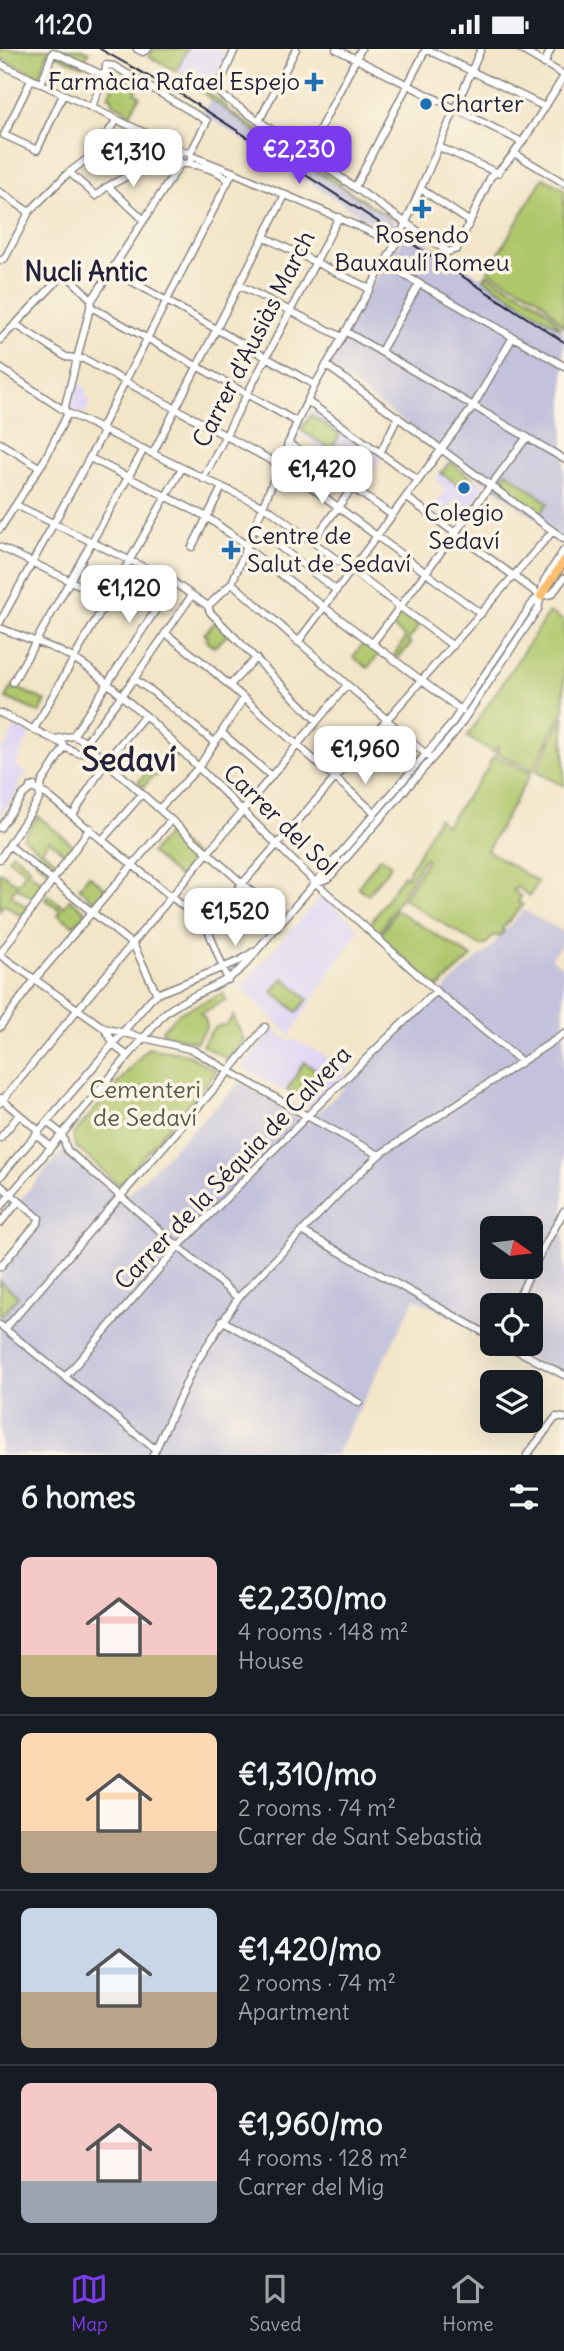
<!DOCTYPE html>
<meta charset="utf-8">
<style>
:root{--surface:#171b24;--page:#242831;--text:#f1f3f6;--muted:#9ea1a6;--line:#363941;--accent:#7c3aed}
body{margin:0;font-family:Delius,sans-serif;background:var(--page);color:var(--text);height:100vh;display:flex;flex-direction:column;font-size:26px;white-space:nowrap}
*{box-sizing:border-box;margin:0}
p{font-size:23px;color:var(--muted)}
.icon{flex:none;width:38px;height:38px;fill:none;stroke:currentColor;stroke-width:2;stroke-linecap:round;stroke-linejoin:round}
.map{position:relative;height:1406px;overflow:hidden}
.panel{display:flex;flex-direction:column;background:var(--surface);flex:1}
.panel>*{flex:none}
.needle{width:46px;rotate:104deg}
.controls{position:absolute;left:480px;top:1167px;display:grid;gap:14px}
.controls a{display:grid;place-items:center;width:63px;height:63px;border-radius:10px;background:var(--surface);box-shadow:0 7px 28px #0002;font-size:35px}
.price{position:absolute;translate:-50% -60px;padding:0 16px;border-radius:14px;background:#fff;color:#222;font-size:23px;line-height:46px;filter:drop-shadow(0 2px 4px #0008)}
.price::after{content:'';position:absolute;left:50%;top:42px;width:21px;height:16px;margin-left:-10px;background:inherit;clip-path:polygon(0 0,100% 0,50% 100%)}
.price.current{background:var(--accent);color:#fff}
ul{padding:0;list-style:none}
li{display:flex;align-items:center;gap:21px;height:175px;padding:0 21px}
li+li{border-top:2px solid var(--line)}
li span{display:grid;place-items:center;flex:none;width:196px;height:140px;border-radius:10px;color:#555}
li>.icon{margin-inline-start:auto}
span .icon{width:84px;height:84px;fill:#fffc;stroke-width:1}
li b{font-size:30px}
h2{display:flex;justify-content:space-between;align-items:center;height:84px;padding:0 21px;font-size:30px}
.status{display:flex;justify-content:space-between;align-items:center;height:49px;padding:0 35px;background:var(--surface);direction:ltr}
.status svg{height:19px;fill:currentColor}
.tabs{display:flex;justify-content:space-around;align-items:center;height:98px;border-top:2px solid var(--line);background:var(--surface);font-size:19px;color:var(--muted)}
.tabs a{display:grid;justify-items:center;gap:4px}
.tabs .current{color:var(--accent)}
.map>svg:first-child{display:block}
.built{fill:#ded5f5}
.industrial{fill:#c3c1db;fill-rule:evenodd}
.green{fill:#afc66a;stroke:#687452;stroke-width:2}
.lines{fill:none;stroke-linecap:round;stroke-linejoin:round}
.minor-casing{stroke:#8a8482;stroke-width:9}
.major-casing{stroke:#8a8482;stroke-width:10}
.minor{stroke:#fff;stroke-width:6}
.major{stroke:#fbbe6e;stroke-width:8}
.rail{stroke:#22223b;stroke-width:2}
.poi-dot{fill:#1f6fb2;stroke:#fcf5e5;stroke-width:2.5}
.labels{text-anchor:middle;stroke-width:7;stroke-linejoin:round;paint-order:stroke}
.poi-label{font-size:24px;fill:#22223b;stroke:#fcf5e5;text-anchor:start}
.street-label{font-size:24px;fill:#22223b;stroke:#fcf5e5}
.park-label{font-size:24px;fill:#535b4b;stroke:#fcf5e5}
.neighbourhood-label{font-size:26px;font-weight:bold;fill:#22223b;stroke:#fcf5e5}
.district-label{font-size:32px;font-weight:bold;fill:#22223b;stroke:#fcf5e5}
</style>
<div class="status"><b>11:20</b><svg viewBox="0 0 49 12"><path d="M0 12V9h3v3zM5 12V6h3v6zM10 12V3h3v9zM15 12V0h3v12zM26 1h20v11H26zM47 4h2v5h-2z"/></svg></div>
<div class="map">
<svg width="564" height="1406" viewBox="0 0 564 1406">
<rect width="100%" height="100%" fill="#fcf5e5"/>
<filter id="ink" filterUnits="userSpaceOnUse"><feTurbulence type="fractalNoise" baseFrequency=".0143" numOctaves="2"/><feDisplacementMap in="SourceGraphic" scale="14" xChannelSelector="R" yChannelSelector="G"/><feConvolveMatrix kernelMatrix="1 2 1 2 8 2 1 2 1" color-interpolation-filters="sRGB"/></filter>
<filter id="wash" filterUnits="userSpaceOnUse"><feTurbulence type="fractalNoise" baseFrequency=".00686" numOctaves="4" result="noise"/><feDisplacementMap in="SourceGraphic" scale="28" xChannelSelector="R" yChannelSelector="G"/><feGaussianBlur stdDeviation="1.57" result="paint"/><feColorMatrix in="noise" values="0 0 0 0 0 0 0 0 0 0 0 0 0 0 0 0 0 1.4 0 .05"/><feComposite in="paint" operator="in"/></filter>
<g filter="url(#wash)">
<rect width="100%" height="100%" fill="#f2e5c8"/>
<path class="built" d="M187,0H216L227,5L212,40L183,26L178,21Z
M77,331L88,342L85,344L86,348L91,352L84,366L70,358Z
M313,361L381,409L359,438L316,408L321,401L299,384L309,363Z
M449,410L485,437L469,459L457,450L442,469L431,460L446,441L435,431Z
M15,678L30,685L15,716L28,726L25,730L22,728L18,735L20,737L0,768V697L5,699Z
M322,846L359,880L290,986L240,938Z
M273,981L291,993L293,990L350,1020L310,1057L242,1018Z"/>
<path class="industrial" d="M210,50L262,88L400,177L394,188L202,64Z
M408,181L564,282V490L326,316L394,198L397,200Z
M523,861L564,883V892L551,909L564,919V1328L502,1295H530V1256H492V1290L415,1249L336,1406H0V1218L39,1171L19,1152L63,1102L121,1152L240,1033L307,1075L442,942L480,907L485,905ZM492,1180H530V1218H492Z"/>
<path class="green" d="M0,0H82L89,3L83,17L48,3L40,27L0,9Z
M153,0H187L177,22L149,8Z
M119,25L139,36L135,44L140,47L129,67L124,65L126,61L112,54L113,50L108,47Z
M180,27C197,34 212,47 227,57V61L265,85L264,87L325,126L328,123L341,132L340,136L392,170L262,88Z
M543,129L564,140V278C554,267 547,254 533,246C519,237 503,232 488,222Z
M487,225C515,243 542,248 560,279L484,230Z
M311,366L340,386L331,400L301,381Z
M450,413L472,429L464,440L441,424Z
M507,423L548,454L538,467L497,436Z
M549,563L564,572V661L533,721L496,704L499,698L497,697L493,703L467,688Z
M401,564L419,577L408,592L411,595L398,609L394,606L405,590L404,587L391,577Z
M216,572L229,585L214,598L206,591L208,588L204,585Z
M364,593L380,604L368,619L353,608Z
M12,637L46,652L40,664L6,649Z
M564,667V737L536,723Z
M171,698L178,705L157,727L154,726L143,738L138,733Z
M494,707L531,724L487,801L538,833L530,847L517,838L513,841L521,848L518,853L523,856L502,880L504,882L499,888L494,886L486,895L480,897L403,850L427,811L424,809L378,886L368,878L403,826L406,828L438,769L446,776L490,716L489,714Z
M38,767L73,796L66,806L49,791L42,801L59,815L52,825L35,811L40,802L23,788Z
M167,785L171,786L197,809L181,830L151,804Z
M13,804L30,818L28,822L45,836L34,850L16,838L11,846L28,859L22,868L4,855L0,861V823L18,835L26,823L8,810Z
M380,808L391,816L368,846L358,838Z
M89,826L106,840L95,853L79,839Z
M48,846L64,858L70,850L86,863L74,877L58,866L61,862L45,850Z
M396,861L472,908L438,939L380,888Z
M284,929L308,950L297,963L272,942Z
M223,944L226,951C215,954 211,962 200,964L205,969L207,977L196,993L163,984L162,981L179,964Z
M233,967L244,991L227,1010L202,996C209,986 213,975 226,976Z
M148,999L186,1005L217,1022L119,1136L75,1097L73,1086Z
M304,1013L318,1022L302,1049L287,1041Z
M0,1232L18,1247L2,1267L0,1266Z"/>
</g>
<g filter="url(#ink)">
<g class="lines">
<g class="minor-casing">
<path id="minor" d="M137,0L143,3L148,0
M235,0L219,37L220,45L448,203L457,200L491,127C510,119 551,48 564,27
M336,0L522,93
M426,0L545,58
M520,0L564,26
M0,15L185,103
M544,15L551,0
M31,31L4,86L37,101L63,46
M41,35L53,3L105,27
M91,59L105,27L106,16L114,17L207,72L190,105
M259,72L296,0
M154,91L170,104L179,108
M439,98L498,124
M179 109a6 6 0 1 1 12 0a6 6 0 1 1-12 0Z
M514,104L564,134
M307,105L361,0
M191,107L233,123L396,194
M187,115C200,116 220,122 228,131
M69,123L96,147L105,139L170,104
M109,138L144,171
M355,138L426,0
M421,140L470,173
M0,143L29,163
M264,188L370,240
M0,212L5,209L29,163L67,125L91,107L117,71
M385,215L564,317
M112,221L315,336
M239,236L342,288
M91,258L297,373
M15,275L66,308L84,310L287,420L481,565
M345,282L564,410
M0,291L65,224L92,251
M381,302L419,235
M326,316L564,490
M0,319L68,364L270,461L453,597
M307,352L418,431
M64,361L92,251L181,114
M100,381L233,123
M0,394L39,418
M288,394L392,466
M153,404L285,146
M380,404L398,368
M90,409L207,468L247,497
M203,430L339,168
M406,448L541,547
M16,456L170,531L208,557
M254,478L336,541
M0,480L45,410L68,364
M312,493L353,438
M0,498L108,550
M192,498L222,438
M246,499L462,662
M232,534L428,707
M208,557L232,534L297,373L315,336L400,187L481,0
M208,557L210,563L317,672
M0,573L104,382
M0,579C27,590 57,598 81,614C105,629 123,650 145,666L316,834L436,942L522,1013
M165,584L205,615L375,764
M298,593L472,359L513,288
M372,595L527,388
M134,630L153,643L215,694
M13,633L144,400
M230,636L256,609
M0,664L63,695
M34,680L182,419
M222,684L271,727
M73,687L174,533
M55,690L73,687L82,691L283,871
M85,694L134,630L192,546
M64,698L78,704L93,703
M30,738L47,746L206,876L228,931
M159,760L198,719L244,649
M73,766L107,711L145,666
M0,779L23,746L34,737
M103,790L142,745
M9,796L134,897L157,945
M0,810L39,750L42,733L64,699
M316,834L329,829L456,682L538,560L544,532L564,501
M206,876L553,482
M0,905L90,779
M0,906L104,979L193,1001L307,1067L379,1106
M0,978L35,930L171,771
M104,979L117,999L128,1007
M0,1049L39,1082
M0,1054L347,636
M47,1073L62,1085L67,1101L238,1249
M36,1085L51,1098
M0,1089L19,1066
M0,1128L151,950L157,945L239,912L253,903
M0,1136L39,1169L38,1173L0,1218
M0,1158L164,965C199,937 230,941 258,900L450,677L534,552L541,547L552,545L564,529
M0,1174L19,1152
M302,1182L492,1288
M515,1256L534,1216L564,1162
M222,1271L359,1354
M0,1276L155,1400
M5,1280L226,1026L265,978
M505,1295L564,1326
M65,1328L178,1198L307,1067L436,942
M153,1406L194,1317L238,1249L348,1135L379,1106L564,985
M527,1406L556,1368L564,1369"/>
</g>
<g class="major-casing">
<path id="major" d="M541,547L564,512"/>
</g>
<use href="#minor" class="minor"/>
<use href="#major" class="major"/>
<path class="rail" d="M100,0L182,46L564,293"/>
</g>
</g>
<g class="poi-dot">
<path d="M310.5 22.5h7v7h7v7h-7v7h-7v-7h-7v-7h7z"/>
<circle cx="426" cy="55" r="7"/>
<path d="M418.5 149.5h7v7h7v7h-7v7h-7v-7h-7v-7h7z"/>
<circle cx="464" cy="439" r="7"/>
<path d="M227.5 490.5h7v7h7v7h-7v7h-7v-7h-7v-7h7z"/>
</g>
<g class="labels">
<g class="poi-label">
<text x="300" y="41" text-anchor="end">Farmàcia Rafael Espejo</text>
<text x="440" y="63">Charter</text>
<text x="422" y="194" text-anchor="middle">Rosendo<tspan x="422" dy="28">Bauxaulí Romeu</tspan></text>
<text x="464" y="472" text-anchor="middle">Colegio<tspan x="464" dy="28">Sedaví</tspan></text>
<text x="247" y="495">Centre de<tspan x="247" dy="28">Salut de Sedaví</tspan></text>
</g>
<g class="street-label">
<text transform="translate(254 290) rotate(-63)" y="8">Carrer d'Ausiàs March</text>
<text transform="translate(280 771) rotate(44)" y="8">Carrer del Sol</text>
<text transform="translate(233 1119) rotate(-46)" y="8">Carrer de la Séquia de Calvera</text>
</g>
<g class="park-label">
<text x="145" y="1049">Cementeri<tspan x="145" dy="28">de Sedaví</tspan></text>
</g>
<g class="neighbourhood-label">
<text x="86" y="232">Nucli Antic</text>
</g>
<g class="district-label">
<text x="129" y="722">Sedaví</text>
</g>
</g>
</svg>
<div class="controls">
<a><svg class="needle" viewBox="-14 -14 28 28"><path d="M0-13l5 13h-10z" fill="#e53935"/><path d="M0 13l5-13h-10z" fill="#9ea1a6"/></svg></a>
<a><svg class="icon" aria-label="locate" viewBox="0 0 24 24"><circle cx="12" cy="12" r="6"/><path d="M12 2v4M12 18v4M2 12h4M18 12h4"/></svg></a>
<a><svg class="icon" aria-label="layers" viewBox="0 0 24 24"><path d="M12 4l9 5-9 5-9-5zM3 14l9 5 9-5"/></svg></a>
</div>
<b class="price current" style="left:299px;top:137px">€2,230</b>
<b class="price" style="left:133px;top:140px">€1,310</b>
<b class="price" style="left:322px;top:457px">€1,420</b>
<b class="price" style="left:129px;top:576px">€1,120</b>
<b class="price" style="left:365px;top:737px">€1,960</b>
<b class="price" style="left:235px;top:899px">€1,520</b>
</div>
<section class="panel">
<h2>6 homes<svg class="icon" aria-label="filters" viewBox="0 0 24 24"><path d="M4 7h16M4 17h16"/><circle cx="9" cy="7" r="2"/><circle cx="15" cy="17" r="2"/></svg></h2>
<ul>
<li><span style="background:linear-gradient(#f6c9c9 70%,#c2b280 0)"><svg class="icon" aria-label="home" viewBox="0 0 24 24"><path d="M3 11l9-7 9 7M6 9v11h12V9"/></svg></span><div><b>€2,230/mo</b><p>4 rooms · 148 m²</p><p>House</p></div></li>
<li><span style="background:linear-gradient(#ffd9b3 70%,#b9a48a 0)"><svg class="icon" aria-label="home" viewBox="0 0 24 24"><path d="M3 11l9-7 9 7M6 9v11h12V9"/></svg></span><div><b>€1,310/mo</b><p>2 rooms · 74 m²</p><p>Carrer de Sant Sebastià</p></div></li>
<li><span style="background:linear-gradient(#c9d6e8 60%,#b9a48a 0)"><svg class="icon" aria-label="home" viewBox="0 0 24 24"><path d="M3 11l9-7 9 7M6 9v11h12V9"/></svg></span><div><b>€1,420/mo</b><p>2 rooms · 74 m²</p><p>Apartment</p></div></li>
<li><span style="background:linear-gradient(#f6c9c9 70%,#9aa5b1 0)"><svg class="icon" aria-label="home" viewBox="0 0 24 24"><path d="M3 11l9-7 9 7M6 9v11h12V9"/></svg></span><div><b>€1,960/mo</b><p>4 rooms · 128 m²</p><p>Carrer del Mig</p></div></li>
</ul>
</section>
<nav class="tabs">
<a class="current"><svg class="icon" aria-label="map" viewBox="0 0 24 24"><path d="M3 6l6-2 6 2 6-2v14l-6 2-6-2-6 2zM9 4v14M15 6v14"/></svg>Map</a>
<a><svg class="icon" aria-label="saved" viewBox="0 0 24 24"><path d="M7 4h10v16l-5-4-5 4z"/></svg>Saved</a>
<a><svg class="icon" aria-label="home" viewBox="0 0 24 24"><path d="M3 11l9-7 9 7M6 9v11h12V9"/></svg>Home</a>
</nav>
